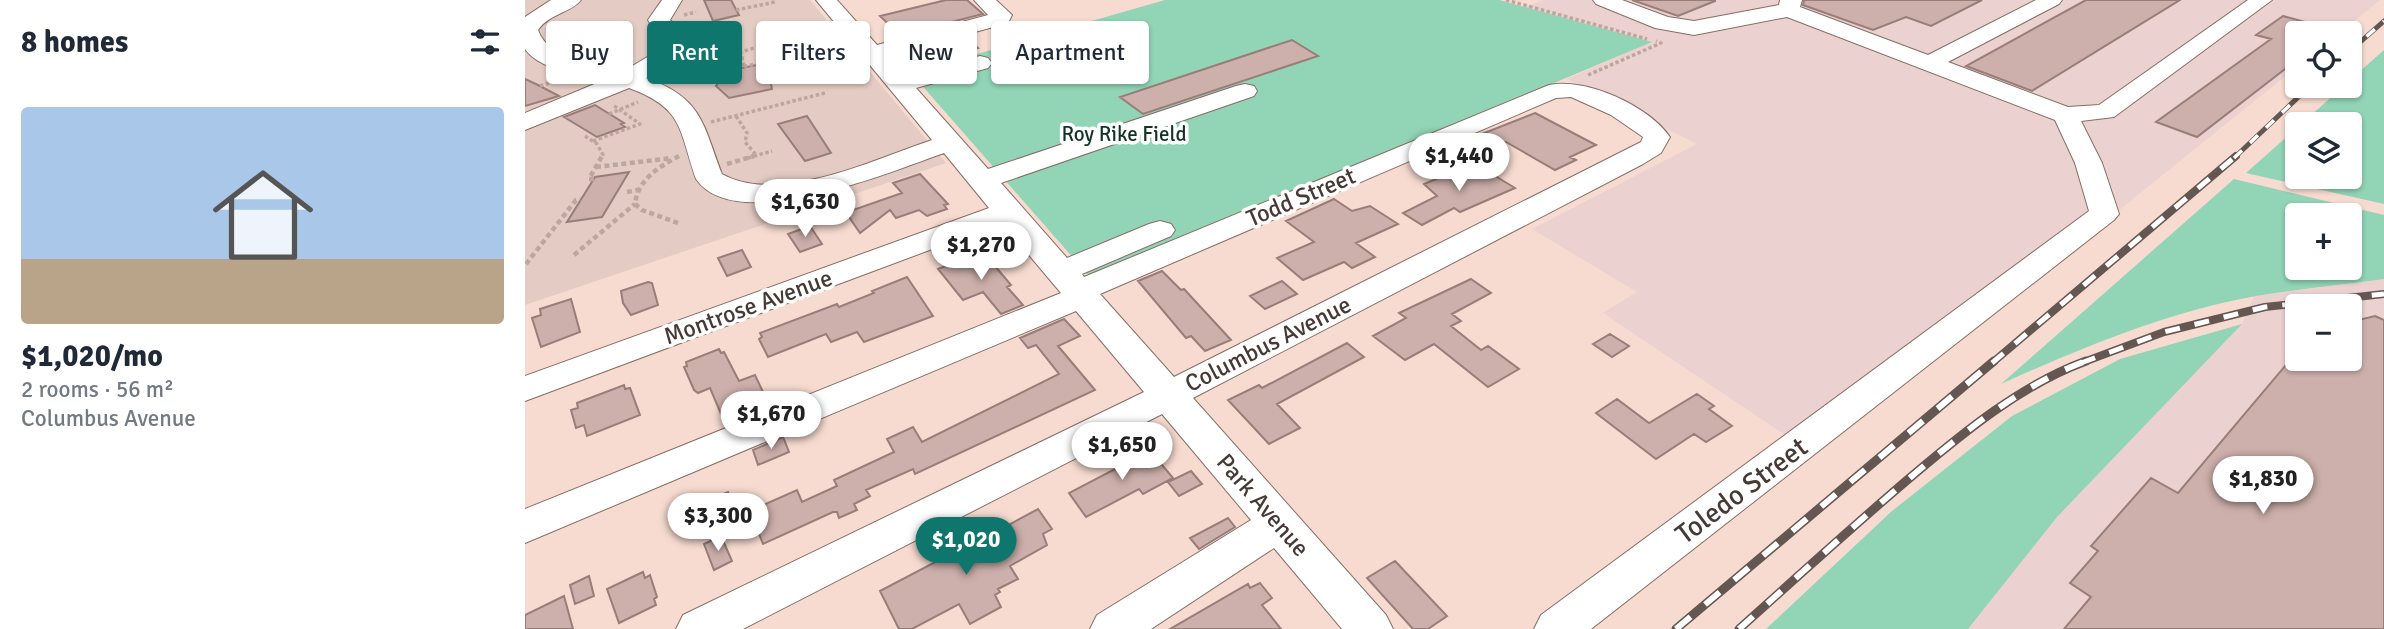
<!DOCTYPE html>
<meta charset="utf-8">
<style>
:root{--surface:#fff;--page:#f2f2f3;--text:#1f2937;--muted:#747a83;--accent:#0f766e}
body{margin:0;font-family:Signika,sans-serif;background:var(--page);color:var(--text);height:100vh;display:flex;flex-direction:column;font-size:26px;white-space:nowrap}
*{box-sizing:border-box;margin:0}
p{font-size:23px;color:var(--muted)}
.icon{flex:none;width:38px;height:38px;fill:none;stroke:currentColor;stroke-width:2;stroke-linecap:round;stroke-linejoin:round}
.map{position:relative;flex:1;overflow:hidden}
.details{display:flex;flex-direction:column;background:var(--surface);width:525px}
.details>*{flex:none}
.banner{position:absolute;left:21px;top:21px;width:665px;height:63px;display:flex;gap:14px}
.controls{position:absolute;left:1760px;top:21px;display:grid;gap:14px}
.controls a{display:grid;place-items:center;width:77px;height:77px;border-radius:7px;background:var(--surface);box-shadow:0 2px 5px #0004;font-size:35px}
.price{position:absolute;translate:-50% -60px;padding:0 16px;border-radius:24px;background:#fff;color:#222;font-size:23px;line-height:46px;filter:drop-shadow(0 2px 4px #0008)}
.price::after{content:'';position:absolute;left:50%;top:42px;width:21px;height:16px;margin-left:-10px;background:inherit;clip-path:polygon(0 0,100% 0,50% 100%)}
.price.active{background:var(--accent);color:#fff}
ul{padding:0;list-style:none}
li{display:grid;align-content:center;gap:14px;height:371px;padding:0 21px}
li span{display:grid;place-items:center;height:217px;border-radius:7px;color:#555}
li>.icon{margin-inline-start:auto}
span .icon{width:126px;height:126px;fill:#fffc;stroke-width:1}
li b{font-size:30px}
h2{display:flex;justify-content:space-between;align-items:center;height:84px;padding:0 21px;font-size:30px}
.tag{padding:0 24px;border-radius:7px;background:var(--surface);box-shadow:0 2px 5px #0004;font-size:24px;line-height:63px}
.tag.active{background:var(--accent);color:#fff}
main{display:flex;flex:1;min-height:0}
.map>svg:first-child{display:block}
.industrial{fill:#ebd1cf;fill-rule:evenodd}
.education{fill:#e4ccc4}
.green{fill:#91d4b6;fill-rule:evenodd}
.building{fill:#cdafab;stroke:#997d79;stroke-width:2}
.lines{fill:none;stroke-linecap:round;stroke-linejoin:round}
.minor-casing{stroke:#866e64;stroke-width:2}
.path-far1{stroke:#bda69e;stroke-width:3.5;stroke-dasharray:3.5 2.5;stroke-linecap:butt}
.path{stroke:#bda69e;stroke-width:4.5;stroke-dasharray:5 3.5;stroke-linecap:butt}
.minor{fill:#fff;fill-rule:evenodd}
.rail-far2-casing{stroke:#645651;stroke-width:5}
.rail-far1-casing{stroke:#645651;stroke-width:8}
.rail-casing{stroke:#645651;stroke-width:9}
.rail-far2{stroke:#fff;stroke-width:3.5;stroke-dasharray:11;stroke-linecap:butt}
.rail-far1{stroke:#fff;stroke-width:5;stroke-dasharray:15;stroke-linecap:butt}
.rail{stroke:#fff;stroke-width:6;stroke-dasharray:19;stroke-linecap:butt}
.labels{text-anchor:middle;stroke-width:7;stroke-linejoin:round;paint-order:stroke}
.far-park-label{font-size:21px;fill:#133326;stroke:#fff}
.street-label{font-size:24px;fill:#453a36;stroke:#fff}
.near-street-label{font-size:28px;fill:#453a36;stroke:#fff}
</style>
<main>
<section class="details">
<h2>8 homes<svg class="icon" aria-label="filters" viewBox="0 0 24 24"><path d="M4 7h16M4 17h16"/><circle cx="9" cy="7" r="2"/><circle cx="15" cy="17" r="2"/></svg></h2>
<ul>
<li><span style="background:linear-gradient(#a9c7e8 70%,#b9a48a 0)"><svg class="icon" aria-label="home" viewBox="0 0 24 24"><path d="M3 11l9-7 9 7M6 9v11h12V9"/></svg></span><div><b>$1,020/mo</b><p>2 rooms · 56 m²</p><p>Columbus Avenue</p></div></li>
</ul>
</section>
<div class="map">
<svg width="1859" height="629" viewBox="0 0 1859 629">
<rect width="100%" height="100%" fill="#f7dbd0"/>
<path class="industrial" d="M1019,0H1855L1814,33H1773V66L1290,455L1078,313L1112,292L1007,229L1172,144L1042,79L1126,42L1000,7Z
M1859,279V629H1443L1532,517L1717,324L1729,296ZM1773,306H1825V359H1773Z"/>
<path class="education" d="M0,0H285L421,163L0,305Z"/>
<path class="green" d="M640,0H974L1127,42L565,277L386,73Z
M1859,50V204L1721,173L1773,127V177H1825V124H1776L1819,86H1825V80Z
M1709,179L1859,215V279C1816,285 1773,289 1731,296C1645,311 1556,348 1476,384ZM1773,215H1825V268H1773Z
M1717,324L1532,517L1443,629H1241L1367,511L1487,416L1595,359Z"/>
<path class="building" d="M179,0H206L214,15L188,21Z
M421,0H442L458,14L375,35L355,16Z
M1107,0H1190V1L1153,16Z
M1279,0H1457L1406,26L1381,17L1348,30L1278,5Z
M1561,0H1655L1507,91L1441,66Z
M1758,16L1794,26L1784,33H1773V59L1672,137L1631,122L1746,39L1731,35Z
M441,37L453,48L407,60L396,49Z
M767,40L793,56L618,114L595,97Z
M242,63L247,89L204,98L191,86L198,77L197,72Z
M0,79L15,86L34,96L0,106Z
M70,105L99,123L96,124L100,127L72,137L39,117Z
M1010,113L1071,145L1045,157L1051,160L1030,170L981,142L951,154L934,143Z
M282,116L306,153L280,161L253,124Z
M949,163L990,188L935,212L929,208L897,225L878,213L912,196L899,184Z
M104,172L77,217L42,222L70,177Z
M395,174L423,204L419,205L422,209L402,216L394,210L371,218L365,210L335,233L322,214L325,211L377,193L368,183Z
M809,199L827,211L845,206L873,224L831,243L850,257L827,268L819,262L778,280L752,258L789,242L761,221Z
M285,226L297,244L275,252L263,234Z
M217,250L226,267L202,276L193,258Z
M458,252L486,285L482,287L498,305L476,314L458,292L438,300L413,269Z
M637,271L656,290L659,289L706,340L680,351L666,336L661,338L613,281Z
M382,277L408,316L339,342L332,332L306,342L301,334L243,357L234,339L237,337L235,333L312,304L314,307L349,293L347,291Z
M946,279L966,293L927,314L936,321L926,326L956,350L963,346L994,369L963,387L909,344L880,360L848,336L881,318L874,313Z
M757,281L772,294L740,309L725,296Z
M123,282L127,283L133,305L106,315L98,303L96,291Z
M46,299L55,332L16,347L7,318L16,315L15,309Z
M1850,316L1859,320V629H1539L1566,597L1545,583L1573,551L1566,546L1626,478L1653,493L1766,359H1825V322Z
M539,319L555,336L533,346L570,390L390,474L388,469L341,490L345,496L329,504L332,510L314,518L312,512H308L238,544L225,511L272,490L277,502L312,486L309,480L369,452L362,439L388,427L397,442L534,374L511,345L503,348L495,338Z
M1085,334L1104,346L1087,357L1068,344Z
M822,343L839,357L752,404L775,428L744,444L703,400L734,385L737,388Z
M194,349L196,353L199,352L214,381L230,375L245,407L216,419L215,415L199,421L185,388L173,393L169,390L159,367L162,366L161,362Z
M99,385L100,389L105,388L115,415L62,436L59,425L51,428L46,410L53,408L52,403Z
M1172,394L1189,406L1184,409L1207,426L1181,442L1169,434L1131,459L1071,413L1092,399L1124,423Z
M258,437L264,452L233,465L228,450Z
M612,446L621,458L628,454L648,478L618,494L614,489L561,517L544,493L596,466L589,458Z
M666,471L677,484L654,496L643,482Z
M203,492L209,508L189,517L184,500Z
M513,509L527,529L518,534L522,545L485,566L493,579L473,589L475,592L470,595L476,607L445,624L434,604L387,629H374L355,591L435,549L439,555L482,533L478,528Z
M703,518L710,527L674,549L665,538Z
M196,536L207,561L189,570L179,544Z
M870,561L922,616L903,629H888L842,578Z
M118,572L120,578L125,575L132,597L129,599L131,605L94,623L82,589Z
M64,576L69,596L50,604L45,585Z
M735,583L747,598L737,605L756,629H645L723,584L725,588Z
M39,596L48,629H0V615Z"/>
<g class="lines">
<g class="minor-casing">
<path id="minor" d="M26,0H56C46,13 25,13 13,30C25,62 70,64 99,71L144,44L133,36L123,20L137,0H157L145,20L168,43L162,53L121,78C178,98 178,125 197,174C254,206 350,159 407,140L291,0H312L352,45L463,15L449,0H471L487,15L483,23L362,56L381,77L455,56L463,58L467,63L463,68L391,88L463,169L711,86L720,84L729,86L732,91L729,96L476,183L542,258L624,224L635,221L646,224L650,230L646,236L557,274L559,277L1024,85C1061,77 1124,106 1145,137L1136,153L1118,164L668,398L861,615L868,629H817L749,548L626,629H565L572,615L726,520L637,414L218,629H151L158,615L619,392L551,311L0,543V509L536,293L477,223L0,401V376L464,208L419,153C367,171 211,237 171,179C154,130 159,108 104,88L0,130V113L79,80C54,74 16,71 0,49V17ZM1046,97L1086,115L1118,137L1116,142L649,377L575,294L1031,98Z
M1068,0H1097L1143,17L1169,21L1254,5L1255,0H1277L1275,7L1403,55L1511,0H1537L1534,4L1423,62L1543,107L1574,105L1723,0H1747L1589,117L1556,121L1577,163L1594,214L1589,220L1066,629H1009L1016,615L1564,211L1550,163L1530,120L1262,17L1169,35L1130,28L1071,4Z"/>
</g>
<path class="path-far1" d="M981,0L1122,39
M211,10L250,2
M159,15L171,12
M215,51L219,66
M172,53C194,56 216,54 237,45C251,40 262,32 278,30
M1063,75L1136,43L1131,41
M148,79L243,62L249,75
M15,86L30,81
M84,114L113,102
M211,116L222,133L220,142L231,155
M186,122L300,93
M60,136L72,144L78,155L76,158
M68,141L115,124L88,105
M150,158L154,156
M223,158L247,151"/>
<path class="path" d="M202,164L229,156
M71,167L147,158
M69,179H64L77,156
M102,192L113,190
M153,223L117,210L110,204C113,179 134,167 154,156
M49,255L110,204
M1,264L51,200L55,199"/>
<use href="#minor" class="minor"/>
<g class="rail-far2-casing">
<path id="rail-far2" d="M1825,51L1859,21
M1709,158L1785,86"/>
</g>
<g class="rail-far1-casing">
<path id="rail-far1" d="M1467,363L1711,156
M1556,363L1639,332L1740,307L1859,294"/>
</g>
<g class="rail-casing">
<path id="rail" d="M1151,629L1469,361
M1214,629C1271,578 1328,526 1387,476C1439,432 1496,385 1561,361"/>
</g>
<use href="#rail-far2" class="rail-far2"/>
<use href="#rail-far1" class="rail-far1"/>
<use href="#rail" class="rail"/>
</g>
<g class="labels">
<g class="far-park-label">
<text x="599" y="141">Roy Rike Field</text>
</g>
<g class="street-label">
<text transform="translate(776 197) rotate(-23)" y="8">Todd Street</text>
<text transform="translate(223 307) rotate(-20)" y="8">Montrose Avenue</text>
<text transform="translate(743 344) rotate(-27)" y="8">Columbus Avenue</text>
<text transform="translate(738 505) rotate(49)" y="8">Park Avenue</text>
</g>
<g class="near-street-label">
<text transform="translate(1216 490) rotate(-37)" y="10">Toledo Street</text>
</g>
</g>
</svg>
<div class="controls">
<a><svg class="icon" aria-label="locate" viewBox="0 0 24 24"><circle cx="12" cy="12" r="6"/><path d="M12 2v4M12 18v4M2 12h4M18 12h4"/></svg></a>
<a><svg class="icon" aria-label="layers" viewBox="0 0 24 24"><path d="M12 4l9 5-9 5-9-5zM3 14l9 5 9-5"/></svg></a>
<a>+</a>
<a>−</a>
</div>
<b class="price" style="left:934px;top:193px">$1,440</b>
<b class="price" style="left:280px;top:239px">$1,630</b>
<b class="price" style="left:456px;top:282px">$1,270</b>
<b class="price" style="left:246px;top:451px">$1,670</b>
<b class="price" style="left:597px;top:482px">$1,650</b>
<b class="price" style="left:1738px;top:516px">$1,830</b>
<b class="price" style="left:193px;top:553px">$3,300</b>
<b class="price active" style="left:441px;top:577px">$1,020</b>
<div class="banner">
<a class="tag">Buy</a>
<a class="tag active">Rent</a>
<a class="tag">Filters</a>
<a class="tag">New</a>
<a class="tag">Apartment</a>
</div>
</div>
</main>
